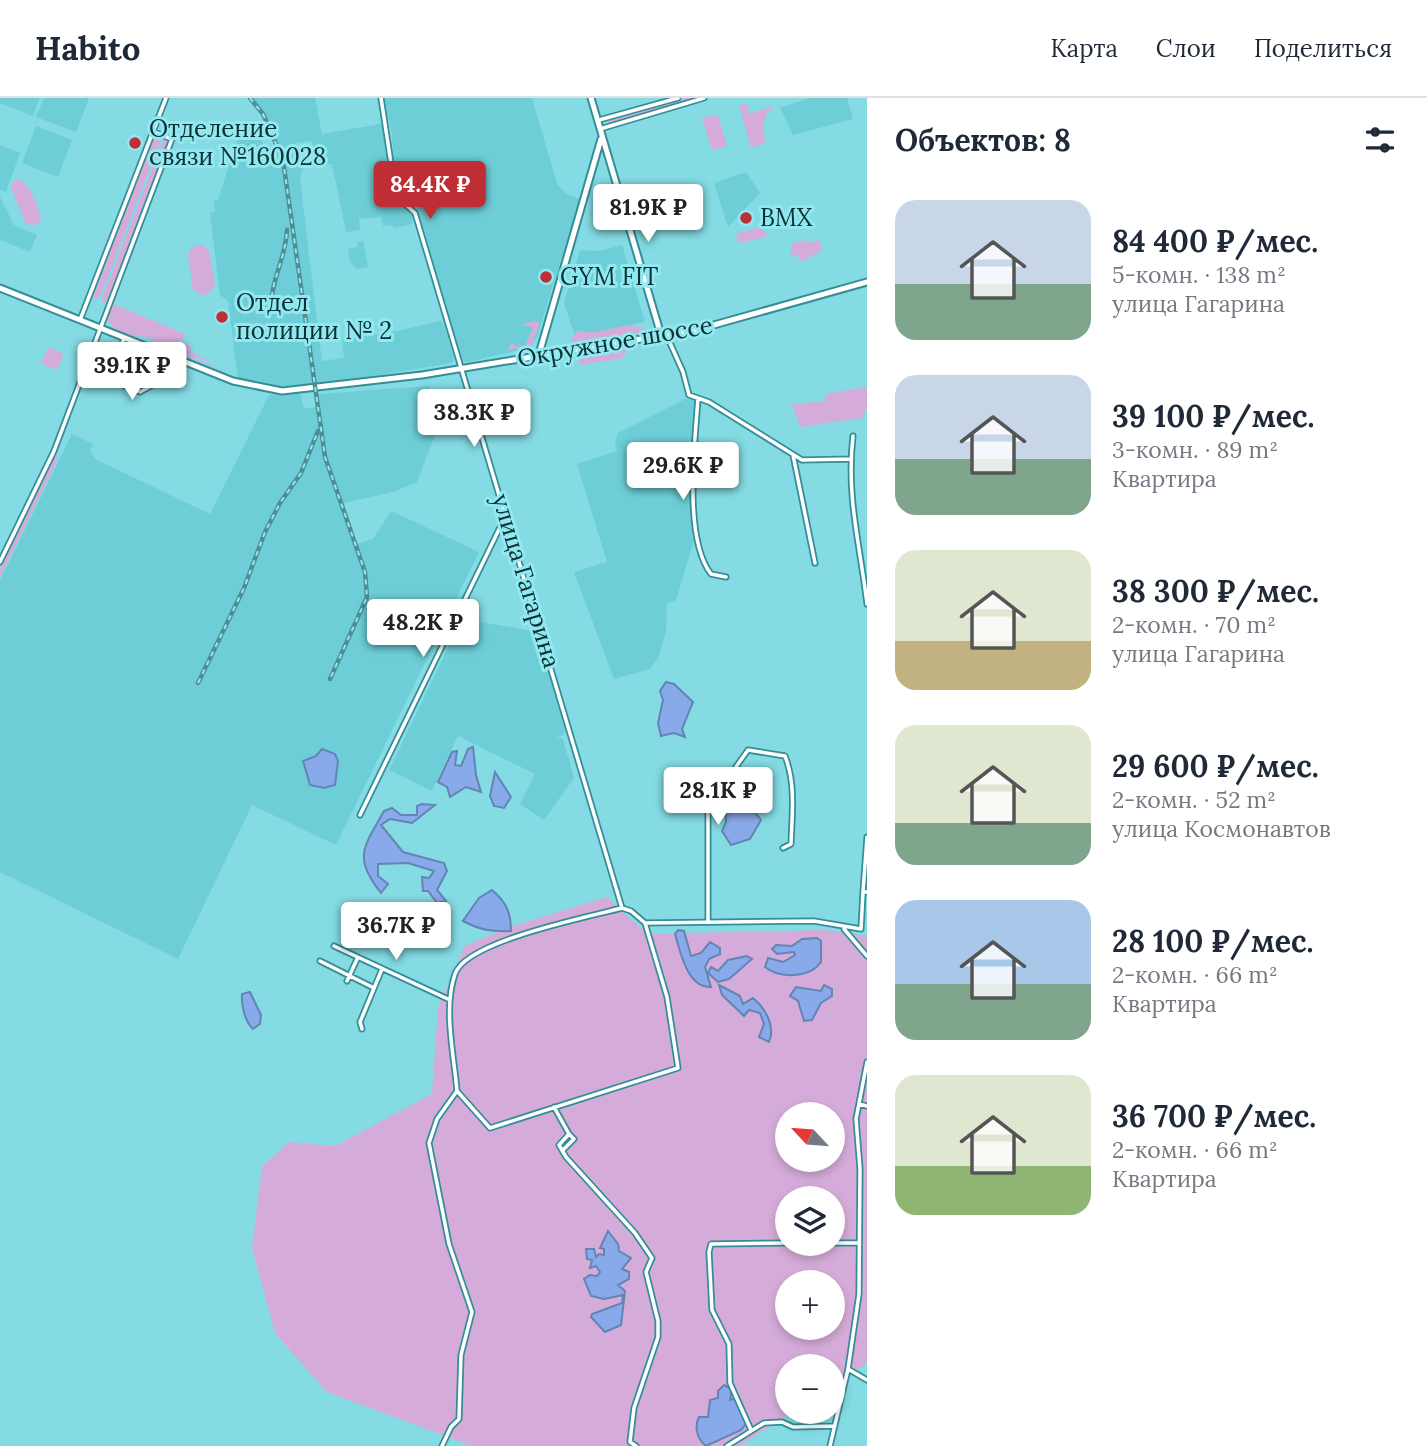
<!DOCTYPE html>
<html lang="ru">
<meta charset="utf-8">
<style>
:root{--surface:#fff;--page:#f6f6f7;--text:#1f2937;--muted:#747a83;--line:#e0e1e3;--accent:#be2e34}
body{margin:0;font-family:Lora,serif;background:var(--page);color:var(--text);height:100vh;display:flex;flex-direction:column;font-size:26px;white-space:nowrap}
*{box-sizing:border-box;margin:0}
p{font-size:23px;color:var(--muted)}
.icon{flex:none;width:38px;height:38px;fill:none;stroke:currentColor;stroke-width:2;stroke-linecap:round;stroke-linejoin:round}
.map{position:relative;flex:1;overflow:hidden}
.drawer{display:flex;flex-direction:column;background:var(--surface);width:560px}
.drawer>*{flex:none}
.needle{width:46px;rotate:296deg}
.buttons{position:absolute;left:775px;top:1004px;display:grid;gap:14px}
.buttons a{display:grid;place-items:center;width:70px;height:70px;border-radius:50%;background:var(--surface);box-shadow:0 4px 10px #0003;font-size:35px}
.price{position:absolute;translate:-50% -60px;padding:0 16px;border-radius:7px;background:#fff;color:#222;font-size:23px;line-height:46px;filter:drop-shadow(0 2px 4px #0008)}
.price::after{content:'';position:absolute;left:50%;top:42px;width:21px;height:16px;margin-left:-10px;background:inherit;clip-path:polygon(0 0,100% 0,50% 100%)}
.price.current{background:var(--accent);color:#fff}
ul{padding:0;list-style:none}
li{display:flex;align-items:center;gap:21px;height:175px;padding:0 28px}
li span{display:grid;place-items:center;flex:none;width:196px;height:140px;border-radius:21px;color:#555}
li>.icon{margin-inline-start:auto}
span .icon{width:84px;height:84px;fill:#fffc;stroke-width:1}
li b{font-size:30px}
h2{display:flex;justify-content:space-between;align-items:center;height:84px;padding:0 28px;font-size:30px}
header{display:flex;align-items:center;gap:42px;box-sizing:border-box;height:98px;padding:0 35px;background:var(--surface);border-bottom:2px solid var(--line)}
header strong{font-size:33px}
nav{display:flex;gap:38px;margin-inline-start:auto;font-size:24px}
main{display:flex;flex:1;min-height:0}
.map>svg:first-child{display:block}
.built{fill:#6dced7}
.green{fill:#d5acd9;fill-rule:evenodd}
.water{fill:#88a9ea;stroke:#6285b3;stroke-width:2}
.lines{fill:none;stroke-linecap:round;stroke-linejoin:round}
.minor-casing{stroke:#338e96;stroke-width:7}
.major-casing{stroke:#338e96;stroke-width:9}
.minor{stroke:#fff;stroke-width:3.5}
.major{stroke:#fff;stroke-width:5}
.rail-casing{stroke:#4d8e94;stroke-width:4.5}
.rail{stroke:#91e8f0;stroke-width:2;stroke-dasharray:5;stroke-linecap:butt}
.poi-dot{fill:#be2e34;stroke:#91e8f0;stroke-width:2.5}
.labels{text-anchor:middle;stroke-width:6;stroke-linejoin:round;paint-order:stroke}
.poi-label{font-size:24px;fill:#0a3134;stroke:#91e8f0;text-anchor:start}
.street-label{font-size:24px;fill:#0a3134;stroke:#91e8f0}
</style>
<header>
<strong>Habito</strong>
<nav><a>Карта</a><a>Слои</a><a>Поделиться</a></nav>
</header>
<main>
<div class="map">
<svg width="867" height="1348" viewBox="0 0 867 1348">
<rect width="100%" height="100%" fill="#84dbe3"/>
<path class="built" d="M0,0H40L33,18L0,5Z
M44,0H89L76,34L36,19Z
M252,0H315L322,36L386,25L395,102L411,114L413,119L412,126L394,130L393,127L383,128L381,119L359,121L360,132L346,134L332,66L317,68L312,43L296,45L303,69L300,82L322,263L344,260L342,241L397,233L440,223L444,226L454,261L452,265L316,287L284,62L265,16Z
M383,0H532L557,86L566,96L580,101L537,239L529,250L467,264L459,261L416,110L398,97L391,31Z
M810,0H847L853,21L793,37L780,10Z
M243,24L245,39L261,37L265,56L277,47L282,62L313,287L274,289L238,281L228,203L220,197L210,115L215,114L214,102H218Z
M36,28L72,42L58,79L22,65Z
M0,47L20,55L6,94L0,92Z
M746,74L760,95L728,129L714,85Z
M0,99L14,127L37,137L30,154L0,142Z
M363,143L368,169L356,171L350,164L348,151L358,149L357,144Z
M622,147L645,224L575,238L564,205L580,152L599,153Z
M429,288L437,332L417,384L393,394L344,405L357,446L373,441L391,413L479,454L336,747L252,707L178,861L0,774V482L72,336L93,346L90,352L95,361L210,416L269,297L300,295L304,310L319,309L318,296Z
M685,301L698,302L690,390L696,436L676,502L667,506L666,533L658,560L650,571L614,581L574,474L607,464L577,366L617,353L615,344L618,335Z
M462,521L539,534L567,629L563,638L556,639L563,641L574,680L544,722L520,706L535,676L458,638L432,693L389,672Z"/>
<path class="green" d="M684,0H699L607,26L608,22Z
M746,5L750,16L775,7C763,17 761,27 766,44L751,50L739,7Z
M718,17L727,48L712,52L702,20Z
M154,36L162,39L100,199L92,202Z
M164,40L170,42L106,208L102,200Z
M18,81C30,85 40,110 41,122L36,127L26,126L10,87Z
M763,128L766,139L738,145L736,136Z
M805,142L807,145L819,142L822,153L800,164L798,158L791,157V146Z
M201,146L209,152L215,188L205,198L193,192L188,157L191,150Z
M113,206C138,217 163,226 185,236L183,242L177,243L179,247L187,244L192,254L212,265L176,253L231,276L156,247L153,241L138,237L139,240L110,230L113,227L106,223L109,213H113L110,210Z
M533,223L540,225L531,248L508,252L511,245L518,249L526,247L533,229L521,227Z
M629,227L647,231C640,239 590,244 576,246L571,242L577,233L596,234Z
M103,242L118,248L109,274L99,253Z
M132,247L155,256L158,265L122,257L125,248Z
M48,249L64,256L57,272L41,266Z
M628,250L623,260L580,267L579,259Z
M119,260L123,268L119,274L126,273L129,278L144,280L156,270L149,288L143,292L118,283L114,276Z
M867,289V311L862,320L800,329L792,306L825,303V296Z
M55,358L59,359L0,480V471Z
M607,799L647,836L825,832L867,838V1265L833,1287V1269H788V1314H792L740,1348H472L327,1294L275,1235L252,1150L262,1068L289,1044L335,1048L432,996L438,909L465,848L507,830ZM788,1017H833V1062H788ZM788,1101H833V1146H788ZM788,1185H833V1230H788Z"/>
<path class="water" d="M666,584L674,586L693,604L682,631L685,639L674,635L661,638L658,625L663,602L660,593Z
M473,649L476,677L481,694L466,689L450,699L447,689L438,684L452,654L457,653L455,667L461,668L468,651Z
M322,651L335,656L338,663L335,687L324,690L310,687L303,663L316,658Z
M495,674L511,699L504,710L494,708L490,698Z
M734,701L747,704L761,722L750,741L731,747L722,733L726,724L725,703Z
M422,706L435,707L412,725L390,721L381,727L403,754L444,765L447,773L437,792L446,803L437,805L428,793H423L422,779L429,780L434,773L408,765L378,766V778L388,786L381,795C353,760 363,750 384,713L392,710L401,717H417V708Z
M492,792C506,804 511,814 511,833C492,834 480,832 463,823L479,800Z
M678,832L684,833L691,858L701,855L710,844L720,850V856L709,861L705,869L711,889C687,890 680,853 675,836Z
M817,840L821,843V864C810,880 780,881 765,869L768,860L783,864L795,857L794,854L777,856L772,851L776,847L792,848L802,841Z
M747,858L752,861L729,881L718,884L708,875L711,869L718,873L728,862Z
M719,887L740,898L743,906L753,900C765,910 776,928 769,944L759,939L764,926L760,915L749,912L744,918L722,897Z
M824,887L832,891V898L821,905L812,922L804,923L798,903L790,898L796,889L821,893Z
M250,894L261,917L260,926L253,931C245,924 241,907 242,896Z
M608,1133L618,1146L619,1153L631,1160L622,1171L629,1174V1181L618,1187L625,1193L621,1227L605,1234L591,1219L592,1216L622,1205L623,1197L604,1201L591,1198L584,1181L590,1177L597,1178L600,1174L596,1168L590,1170L592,1162L587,1161L586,1151H594L596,1159L599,1156L604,1157V1151L600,1150Z
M724,1287L732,1291L730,1302L735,1300L746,1326L741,1332L706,1348C697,1341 694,1329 699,1319H708L710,1302L718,1300V1293Z"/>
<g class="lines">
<g class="minor-casing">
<path id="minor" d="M381,0L396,98L415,115L622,810
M599,22L678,0
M600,31L704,0
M80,222L166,0
M666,236L683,274L689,297L709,304L802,362L850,361
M124,240L112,277L118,285L140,294L151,288L164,255
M698,300C695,344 683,440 711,476L726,479
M853,338C846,399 860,446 867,506
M793,357L815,465
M0,464L54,353L172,41L154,34
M360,717L506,417
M863,794L867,739
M708,824V715L711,704L748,652L785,658C796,686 792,716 791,746L783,750
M844,831L867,858
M334,848L450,902
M320,863L374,890
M347,883L358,859
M362,931L360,924L382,871
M457,993L490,1030L678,970L667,899L645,825
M859,1006L867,1008
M554,1009L569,1036L559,1047L566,1059L635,1135L652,1160L646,1174L658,1223V1239L634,1310L630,1344L636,1348
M563,1052L574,1041L569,1036
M833,1145H859
M848,1271L867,1282
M751,1332L730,1285L729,1246L712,1212L709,1154L711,1146L788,1145
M442,1348L451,1329L459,1321L461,1257L472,1214L449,1146L429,1045L437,1021L457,993C454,957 443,911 455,876C466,843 588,819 622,810L631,813L645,825L814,823L861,831L863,794H867
M727,1348L764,1325L782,1324L793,1329L835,1328
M830,1348L848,1271L859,1196L860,1071L856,1021L867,964"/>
</g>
<g class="major-casing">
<path id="major" d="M591,0L661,237
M0,190L233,283L282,293L422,277L696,232L867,184
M539,256L601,41"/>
</g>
<use href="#minor" class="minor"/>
<use href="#major" class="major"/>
<g class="rail-casing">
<path id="rail" d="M250,0L263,16L283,62L325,359L365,474L367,499L330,581
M271,209C271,182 286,159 287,132
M198,585L244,490L265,434L280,405L301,375L318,333"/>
</g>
<use href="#rail" class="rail"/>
</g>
<g class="poi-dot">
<circle cx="135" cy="45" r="7"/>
<circle cx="746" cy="120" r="7"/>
<circle cx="546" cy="179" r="7"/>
<circle cx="222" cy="219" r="7"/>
</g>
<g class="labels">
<g class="poi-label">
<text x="149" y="39">Отделение<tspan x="149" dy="28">связи №160028</tspan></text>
<text x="760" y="128">BMX</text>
<text x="560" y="187">GYM FIT</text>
<text x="236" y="213">Отдел<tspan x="236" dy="28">полиции № 2</tspan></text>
</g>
<g class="street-label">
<text transform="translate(615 244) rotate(-10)" y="8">Окружное шоссе</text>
<text transform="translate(526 483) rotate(73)" y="8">улица Гагарина</text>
</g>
</g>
</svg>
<div class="buttons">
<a><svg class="needle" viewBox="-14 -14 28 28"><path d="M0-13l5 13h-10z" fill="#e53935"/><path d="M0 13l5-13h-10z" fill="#747a83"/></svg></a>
<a><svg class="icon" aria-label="layers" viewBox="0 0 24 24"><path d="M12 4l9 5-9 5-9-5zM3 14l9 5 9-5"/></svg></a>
<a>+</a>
<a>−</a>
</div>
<b class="price current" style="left:430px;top:123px">84.4K ₽</b>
<b class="price" style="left:648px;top:146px">81.9K ₽</b>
<b class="price" style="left:132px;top:304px">39.1K ₽</b>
<b class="price" style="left:474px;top:351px">38.3K ₽</b>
<b class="price" style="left:683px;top:404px">29.6K ₽</b>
<b class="price" style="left:423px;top:561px">48.2K ₽</b>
<b class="price" style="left:718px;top:729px">28.1K ₽</b>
<b class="price" style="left:396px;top:864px">36.7K ₽</b>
</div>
<section class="drawer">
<h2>Объектов: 8<svg class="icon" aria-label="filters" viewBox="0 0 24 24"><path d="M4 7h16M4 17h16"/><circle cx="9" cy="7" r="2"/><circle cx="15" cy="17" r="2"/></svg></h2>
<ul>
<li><span style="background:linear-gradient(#c9d6e8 60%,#7fa58c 0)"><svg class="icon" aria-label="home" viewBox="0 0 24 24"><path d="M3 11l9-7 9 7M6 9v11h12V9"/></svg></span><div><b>84 400 ₽/мес.</b><p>5-комн. · 138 m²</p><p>улица Гагарина</p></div></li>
<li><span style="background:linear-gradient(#c9d6e8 60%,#7fa58c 0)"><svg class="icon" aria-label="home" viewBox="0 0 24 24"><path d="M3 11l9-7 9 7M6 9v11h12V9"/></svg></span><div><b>39 100 ₽/мес.</b><p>3-комн. · 89 m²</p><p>Квартира</p></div></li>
<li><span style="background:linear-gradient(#dfe7d0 65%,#c2b280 0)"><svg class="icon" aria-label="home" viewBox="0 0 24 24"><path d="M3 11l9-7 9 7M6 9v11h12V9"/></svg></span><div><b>38 300 ₽/мес.</b><p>2-комн. · 70 m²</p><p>улица Гагарина</p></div></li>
<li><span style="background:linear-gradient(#dfe7d0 70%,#7fa58c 0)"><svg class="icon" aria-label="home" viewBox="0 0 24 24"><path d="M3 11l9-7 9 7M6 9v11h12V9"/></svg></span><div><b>29 600 ₽/мес.</b><p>2-комн. · 52 m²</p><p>улица Космонавтов</p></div></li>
<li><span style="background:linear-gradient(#a9c7e8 60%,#7fa58c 0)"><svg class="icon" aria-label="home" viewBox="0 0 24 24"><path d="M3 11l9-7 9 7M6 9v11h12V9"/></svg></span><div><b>28 100 ₽/мес.</b><p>2-комн. · 66 m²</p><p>Квартира</p></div></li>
<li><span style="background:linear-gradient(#dfe7d0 65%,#8fb573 0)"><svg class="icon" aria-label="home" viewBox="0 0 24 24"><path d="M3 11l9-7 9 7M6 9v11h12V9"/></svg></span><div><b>36 700 ₽/мес.</b><p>2-комн. · 66 m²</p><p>Квартира</p></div></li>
</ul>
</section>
</main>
